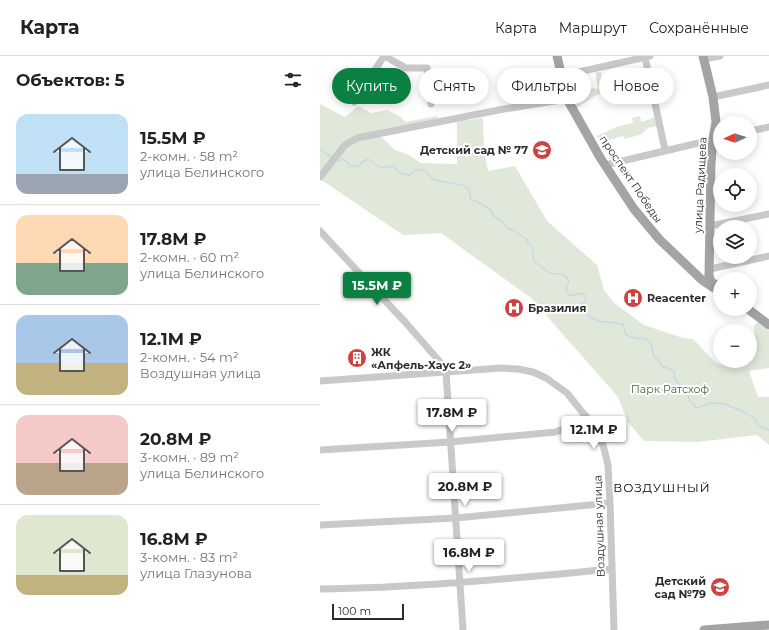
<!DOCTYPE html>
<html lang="ru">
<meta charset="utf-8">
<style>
:root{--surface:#fff;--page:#f2f2f2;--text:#222;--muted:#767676;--line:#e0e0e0;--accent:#0b8043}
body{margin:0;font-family:Montserrat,sans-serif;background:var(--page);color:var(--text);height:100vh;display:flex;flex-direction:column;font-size:15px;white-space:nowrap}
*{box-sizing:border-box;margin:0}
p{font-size:13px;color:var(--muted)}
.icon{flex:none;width:22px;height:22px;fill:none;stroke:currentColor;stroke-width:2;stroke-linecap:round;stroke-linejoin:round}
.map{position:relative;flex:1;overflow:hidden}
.drawer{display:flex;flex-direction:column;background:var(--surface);width:320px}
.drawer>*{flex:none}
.hud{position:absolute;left:12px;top:12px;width:377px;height:36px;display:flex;gap:8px}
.needle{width:26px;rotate:266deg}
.tools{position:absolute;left:393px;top:60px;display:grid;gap:8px}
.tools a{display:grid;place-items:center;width:44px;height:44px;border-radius:50%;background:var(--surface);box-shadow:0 2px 10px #0003;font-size:20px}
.scale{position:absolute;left:12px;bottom:10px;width:72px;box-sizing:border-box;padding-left:4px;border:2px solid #2c2c2c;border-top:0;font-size:11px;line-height:14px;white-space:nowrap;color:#2c2c2c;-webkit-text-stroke:3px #fff;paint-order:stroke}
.price{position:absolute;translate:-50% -34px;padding:0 9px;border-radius:4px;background:#fff;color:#222;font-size:13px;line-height:26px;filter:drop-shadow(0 1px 2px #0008)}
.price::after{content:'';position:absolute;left:50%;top:24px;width:12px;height:9px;margin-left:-6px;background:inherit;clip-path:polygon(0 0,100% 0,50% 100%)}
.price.current{background:var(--accent);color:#fff}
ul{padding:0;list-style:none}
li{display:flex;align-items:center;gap:12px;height:100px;padding:0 16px}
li+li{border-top:1px solid var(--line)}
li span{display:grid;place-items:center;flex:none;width:112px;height:80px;border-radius:12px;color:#555}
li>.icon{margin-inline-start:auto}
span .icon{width:48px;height:48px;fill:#fffc;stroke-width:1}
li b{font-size:17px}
h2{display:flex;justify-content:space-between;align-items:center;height:48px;padding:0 16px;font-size:17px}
.chip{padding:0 14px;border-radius:18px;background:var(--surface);box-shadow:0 2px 10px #0003;font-size:14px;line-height:36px}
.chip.current{background:var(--accent);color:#fff}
header{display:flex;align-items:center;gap:24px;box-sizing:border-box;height:56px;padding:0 20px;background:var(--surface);border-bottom:1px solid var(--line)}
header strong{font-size:19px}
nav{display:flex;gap:22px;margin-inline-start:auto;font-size:14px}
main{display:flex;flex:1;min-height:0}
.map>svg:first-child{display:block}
.green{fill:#e0e8da}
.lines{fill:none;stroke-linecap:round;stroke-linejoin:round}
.stream{stroke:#c9d8e5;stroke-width:1.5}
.minor{stroke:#c9c9c9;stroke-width:7}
.major{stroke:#a4a4a4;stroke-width:9}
.labels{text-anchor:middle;stroke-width:4;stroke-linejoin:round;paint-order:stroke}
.poi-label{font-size:11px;font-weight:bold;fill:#2c2c2c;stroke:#fff;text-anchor:start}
.street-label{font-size:11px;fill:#2c2c2c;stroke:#fff}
.park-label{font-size:11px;fill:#4c613f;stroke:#fff}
.neighbourhood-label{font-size:12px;letter-spacing:1px;fill:#000;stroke:#fff}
</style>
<header>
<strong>Карта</strong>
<nav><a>Карта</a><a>Маршрут</a><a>Сохранённые</a></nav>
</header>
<main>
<section class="drawer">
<h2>Объектов: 5<svg class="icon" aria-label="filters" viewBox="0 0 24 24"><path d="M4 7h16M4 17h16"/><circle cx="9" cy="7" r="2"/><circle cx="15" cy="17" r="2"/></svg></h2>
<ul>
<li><span style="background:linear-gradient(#bfe0f5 75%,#9aa5b1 0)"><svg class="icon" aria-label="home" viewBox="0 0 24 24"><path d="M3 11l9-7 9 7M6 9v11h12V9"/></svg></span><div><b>15.5M ₽</b><p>2-комн. · 58 m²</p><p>улица Белинского</p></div></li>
<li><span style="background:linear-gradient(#ffd9b3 60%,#7fa58c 0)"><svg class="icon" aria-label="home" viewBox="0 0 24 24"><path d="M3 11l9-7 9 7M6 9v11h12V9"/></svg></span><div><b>17.8M ₽</b><p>2-комн. · 60 m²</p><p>улица Белинского</p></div></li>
<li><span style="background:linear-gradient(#a9c7e8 60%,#c2b280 0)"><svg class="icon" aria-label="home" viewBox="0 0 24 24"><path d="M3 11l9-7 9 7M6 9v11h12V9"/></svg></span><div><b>12.1M ₽</b><p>2-комн. · 54 m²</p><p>Воздушная улица</p></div></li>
<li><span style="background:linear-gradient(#f6c9c9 60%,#b9a48a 0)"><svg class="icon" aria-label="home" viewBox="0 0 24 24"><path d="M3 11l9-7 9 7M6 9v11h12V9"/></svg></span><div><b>20.8M ₽</b><p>3-комн. · 89 m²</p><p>улица Белинского</p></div></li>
<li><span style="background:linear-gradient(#dfe7d0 75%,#c2b280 0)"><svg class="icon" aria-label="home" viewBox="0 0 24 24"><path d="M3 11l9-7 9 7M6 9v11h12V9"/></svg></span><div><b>16.8M ₽</b><p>3-комн. · 83 m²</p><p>улица Глазунова</p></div></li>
</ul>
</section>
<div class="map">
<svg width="449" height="574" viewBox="0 0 449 574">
<rect width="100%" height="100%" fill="#fff"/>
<path class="green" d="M275,16H281L282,26L280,29V38L276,39L255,53L244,23L250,22L252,24L255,36L274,32L276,34L278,32Z
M0,48L25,61L38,50L52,57L67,54L81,61L85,66L118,60L117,64L60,79L75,94L89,99L101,107L137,108V66L163,62L164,94L168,115L195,110L227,165L277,209L284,234L294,247L324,269L363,282L373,283L396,307L406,310L416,309L422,305H430V297L435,290L434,270L439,265L449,275V312L429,315L438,341H449V389L437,379L377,386L324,385L308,366L298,341L211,242L121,177L83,179L0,123Z
M320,60L321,66L336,61L338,70L328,72L322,78L305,83L303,80L279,87L277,80L296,71L313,67L312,62Z"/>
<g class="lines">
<path class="stream" d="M0,94L12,101
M17,105L24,103L31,110H39L41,107L48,103L61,112L73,110C78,117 82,118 90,119L94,115L99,113L105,115L114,124L143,129L149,133L151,144L156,145L171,154L173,160L184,167L188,173L193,174L206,183L212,191L214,205C218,209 223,212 227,215C236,222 242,212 249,225L246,233L249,240L263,237L266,242L265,246L256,251L255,256L266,257L271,262L279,265L303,268L306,279L318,283L325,282L331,288L334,301L337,302L342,310L354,315L355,323L368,339L370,345L377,352L392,347L405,348L426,357L435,363L438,369L449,374"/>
<path class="minor" d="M67,0L68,2L86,12H107L111,48
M325,1L345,94
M383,3L400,0
M241,20L330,0
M393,41L449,29
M34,46L64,0
M430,75L449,71
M285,109L400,82
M0,121L25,89L37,82L184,53L247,43
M390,170L449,158
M0,175L86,267L120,306L126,316L143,574
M390,213L449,200
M0,325L181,312L198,313L213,316L226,322L247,337L274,371L283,389L288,409L290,447L294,574
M0,394L130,386L236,376L250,370L266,360
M0,469L136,462L290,447
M0,533C98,532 195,522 292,513"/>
<path class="major" d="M237,0L247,43L281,103L314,153L339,183L382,224L400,236
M383,0L393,41L396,66L393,83L391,108L389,220L391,226L399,230
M428,253L449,269
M384,574L449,569"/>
</g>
<defs>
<g id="school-disc" transform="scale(1)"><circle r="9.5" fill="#ce4342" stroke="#fff"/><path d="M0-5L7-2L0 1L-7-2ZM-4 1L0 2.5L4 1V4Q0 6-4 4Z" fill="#fff"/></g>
<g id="hospital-disc" transform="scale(1)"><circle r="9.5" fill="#ce4342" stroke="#fff"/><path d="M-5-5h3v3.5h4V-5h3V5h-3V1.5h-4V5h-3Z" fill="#fff"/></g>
<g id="building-disc" transform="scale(1)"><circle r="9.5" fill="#ce4342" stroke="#fff"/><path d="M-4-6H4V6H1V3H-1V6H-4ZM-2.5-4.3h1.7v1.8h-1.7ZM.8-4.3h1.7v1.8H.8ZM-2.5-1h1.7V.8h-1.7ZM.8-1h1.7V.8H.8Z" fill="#fff"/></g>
</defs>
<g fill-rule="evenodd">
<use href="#school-disc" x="222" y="94"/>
<use href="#hospital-disc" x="313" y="242"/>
<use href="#hospital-disc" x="194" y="252"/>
<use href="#building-disc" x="37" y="302"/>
<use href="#school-disc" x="400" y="531"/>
</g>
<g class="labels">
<g class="poi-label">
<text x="208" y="98" text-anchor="end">Детский сад № 77</text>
<text x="327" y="246">Reacenter</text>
<text x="208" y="256">Бразилия</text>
<text x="51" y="300">ЖК<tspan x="51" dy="13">«Апфель-Хаус 2»</tspan></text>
<text x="386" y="529" text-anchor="end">Детский<tspan x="386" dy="13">сад №79</tspan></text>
</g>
<g class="street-label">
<text transform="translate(311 123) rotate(56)" y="4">проспект Победы</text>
<text transform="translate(380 129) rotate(-87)" y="4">улица Радищева</text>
<text transform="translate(279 470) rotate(-92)" y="4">Воздушная улица</text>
</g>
<g class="park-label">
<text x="350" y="337">Парк Ратсхоф</text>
</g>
<g class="neighbourhood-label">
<text x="342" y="436">ВОЗДУШНЫЙ</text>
</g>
</g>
</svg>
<div class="tools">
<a><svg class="needle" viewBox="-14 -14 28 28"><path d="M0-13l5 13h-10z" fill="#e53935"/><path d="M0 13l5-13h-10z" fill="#767676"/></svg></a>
<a><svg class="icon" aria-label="locate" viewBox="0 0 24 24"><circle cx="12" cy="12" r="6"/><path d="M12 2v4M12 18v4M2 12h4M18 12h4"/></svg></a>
<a><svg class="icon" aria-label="layers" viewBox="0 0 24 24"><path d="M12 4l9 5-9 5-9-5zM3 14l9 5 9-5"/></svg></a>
<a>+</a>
<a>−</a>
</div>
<div class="scale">100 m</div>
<b class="price current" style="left:57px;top:250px">15.5M ₽</b>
<b class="price" style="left:132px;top:377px">17.8M ₽</b>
<b class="price" style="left:274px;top:394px">12.1M ₽</b>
<b class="price" style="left:145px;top:451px">20.8M ₽</b>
<b class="price" style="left:149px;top:517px">16.8M ₽</b>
<div class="hud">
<a class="chip current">Купить</a>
<a class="chip">Снять</a>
<a class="chip">Фильтры</a>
<a class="chip">Новое</a>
</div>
</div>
</main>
